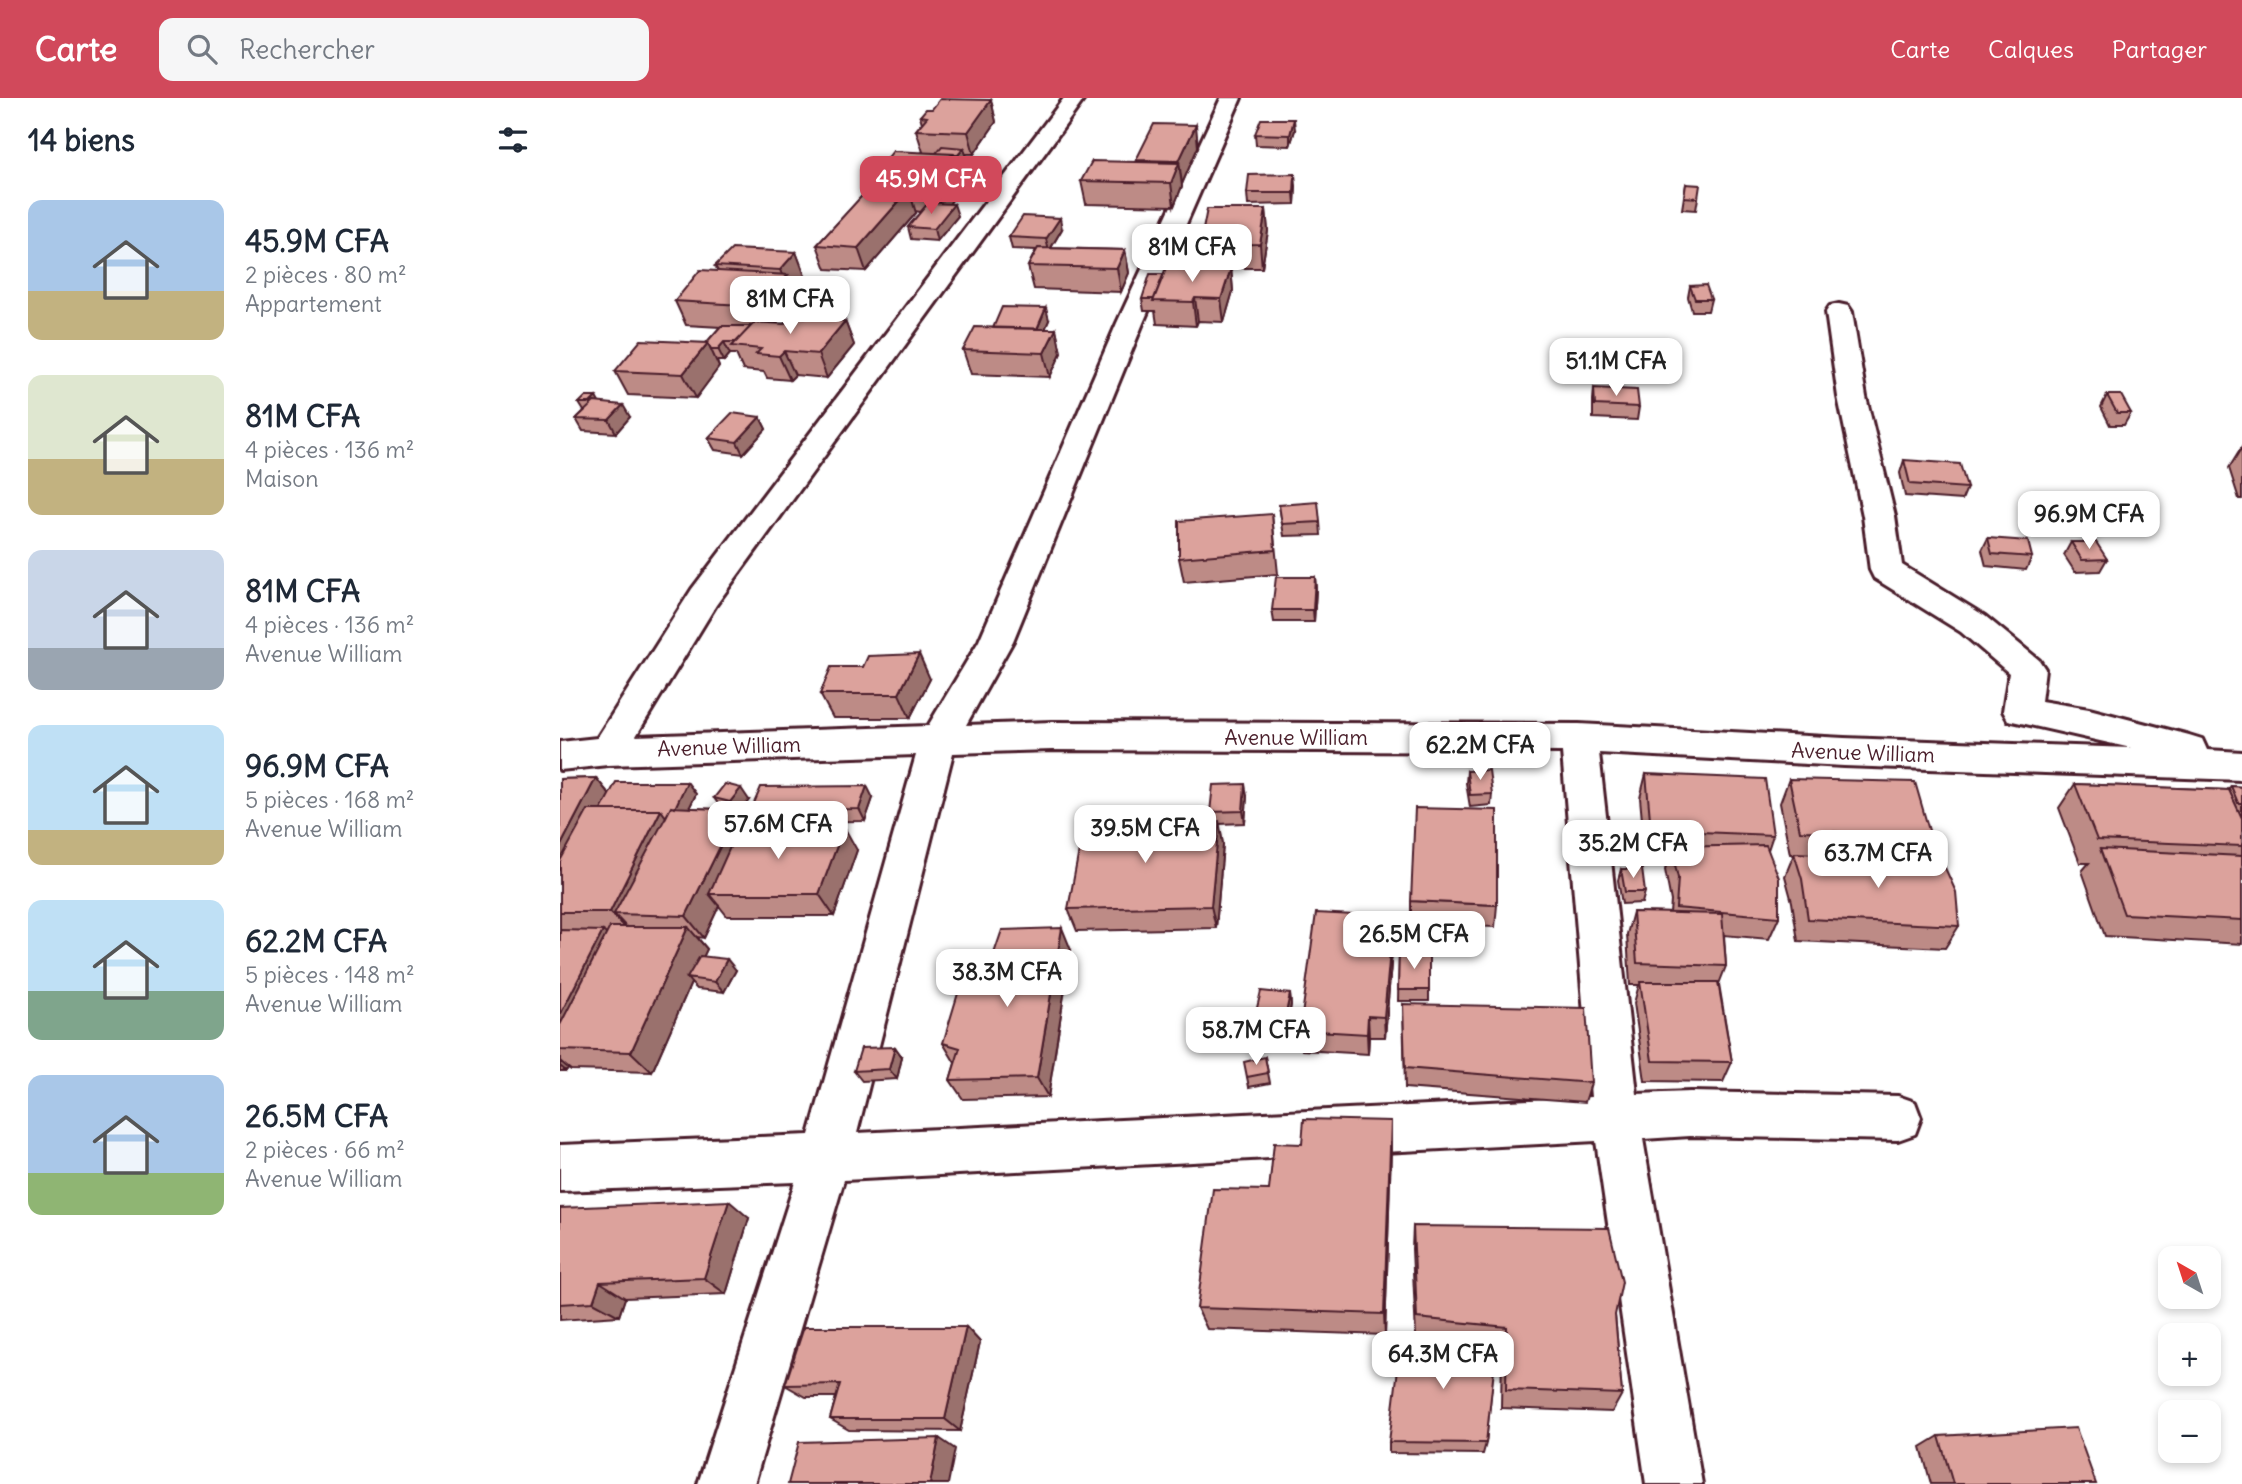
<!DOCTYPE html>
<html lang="fr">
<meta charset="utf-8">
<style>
:root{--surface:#fff;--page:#f6f6f7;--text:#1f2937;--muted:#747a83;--accent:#d1495b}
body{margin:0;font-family:Delius,sans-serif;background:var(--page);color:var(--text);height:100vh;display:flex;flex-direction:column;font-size:26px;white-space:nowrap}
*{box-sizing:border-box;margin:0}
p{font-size:23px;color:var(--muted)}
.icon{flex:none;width:38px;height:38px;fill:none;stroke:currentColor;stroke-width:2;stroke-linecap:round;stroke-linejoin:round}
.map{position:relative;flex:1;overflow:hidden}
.panel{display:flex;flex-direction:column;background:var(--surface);width:560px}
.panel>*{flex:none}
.needle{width:46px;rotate:321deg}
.tools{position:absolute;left:1598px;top:1148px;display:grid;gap:14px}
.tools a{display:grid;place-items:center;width:63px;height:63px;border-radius:14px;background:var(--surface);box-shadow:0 4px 10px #0003;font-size:35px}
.price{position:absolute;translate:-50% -60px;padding:0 16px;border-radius:14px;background:#fff;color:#222;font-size:23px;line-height:46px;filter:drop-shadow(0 2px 4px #0008)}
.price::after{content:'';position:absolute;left:50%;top:42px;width:21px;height:16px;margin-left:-10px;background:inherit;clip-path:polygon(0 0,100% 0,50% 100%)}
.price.active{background:var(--accent);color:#fff}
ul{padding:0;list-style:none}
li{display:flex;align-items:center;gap:21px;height:175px;padding:0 28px}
li span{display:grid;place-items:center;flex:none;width:196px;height:140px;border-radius:14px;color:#555}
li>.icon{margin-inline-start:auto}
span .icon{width:84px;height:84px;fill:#fffc;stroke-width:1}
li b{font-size:30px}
h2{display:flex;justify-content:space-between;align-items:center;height:84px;padding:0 28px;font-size:30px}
header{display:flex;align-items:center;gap:42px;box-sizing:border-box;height:98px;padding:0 35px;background:var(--accent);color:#fff}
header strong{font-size:33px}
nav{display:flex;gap:38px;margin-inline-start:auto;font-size:24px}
.search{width:490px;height:63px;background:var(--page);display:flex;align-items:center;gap:18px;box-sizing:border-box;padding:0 24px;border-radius:14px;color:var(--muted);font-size:26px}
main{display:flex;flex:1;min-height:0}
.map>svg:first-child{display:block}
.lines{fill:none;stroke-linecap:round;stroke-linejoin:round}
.minor-casing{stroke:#4a1f2b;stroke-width:6}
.minor{fill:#fff;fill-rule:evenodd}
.wall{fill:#bd8b86;stroke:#4a1f2b;stroke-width:2}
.shaded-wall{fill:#9a716d;stroke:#4a1f2b;stroke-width:2}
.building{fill:#dca29c;stroke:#4a1f2b;stroke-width:2}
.labels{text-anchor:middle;stroke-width:6;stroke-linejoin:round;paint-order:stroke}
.street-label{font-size:21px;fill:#4a1f2b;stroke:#fff}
</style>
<header>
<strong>Carte</strong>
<div class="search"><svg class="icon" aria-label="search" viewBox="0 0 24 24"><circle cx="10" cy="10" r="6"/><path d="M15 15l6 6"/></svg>Rechercher</div>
<nav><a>Carte</a><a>Calques</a><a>Partager</a></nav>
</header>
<main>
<section class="panel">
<h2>14 biens<svg class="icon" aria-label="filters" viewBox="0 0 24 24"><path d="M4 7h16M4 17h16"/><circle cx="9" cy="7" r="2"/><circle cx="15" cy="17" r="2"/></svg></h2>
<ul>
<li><span style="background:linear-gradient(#a9c7e8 65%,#c2b280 0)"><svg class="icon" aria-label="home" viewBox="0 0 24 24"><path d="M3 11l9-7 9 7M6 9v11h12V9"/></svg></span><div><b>45.9M CFA</b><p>2 pièces · 80 m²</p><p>Appartement</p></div></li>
<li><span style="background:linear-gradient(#dfe7d0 60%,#c2b280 0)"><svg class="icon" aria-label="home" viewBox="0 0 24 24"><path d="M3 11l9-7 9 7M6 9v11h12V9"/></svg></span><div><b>81M CFA</b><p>4 pièces · 136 m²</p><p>Maison</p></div></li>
<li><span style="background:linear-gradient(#c9d6e8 70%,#9aa5b1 0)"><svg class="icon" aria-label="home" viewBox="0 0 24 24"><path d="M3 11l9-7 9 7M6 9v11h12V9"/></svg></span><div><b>81M CFA</b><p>4 pièces · 136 m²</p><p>Avenue William</p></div></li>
<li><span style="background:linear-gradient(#bfe0f5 75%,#c2b280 0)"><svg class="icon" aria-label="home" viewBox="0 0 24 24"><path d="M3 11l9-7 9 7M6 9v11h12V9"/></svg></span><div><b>96.9M CFA</b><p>5 pièces · 168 m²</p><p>Avenue William</p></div></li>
<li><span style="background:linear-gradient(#bfe0f5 65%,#7fa58c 0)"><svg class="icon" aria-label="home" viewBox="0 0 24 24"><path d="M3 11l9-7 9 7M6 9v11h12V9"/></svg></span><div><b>62.2M CFA</b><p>5 pièces · 148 m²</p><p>Avenue William</p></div></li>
<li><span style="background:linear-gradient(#a9c7e8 70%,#8fb573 0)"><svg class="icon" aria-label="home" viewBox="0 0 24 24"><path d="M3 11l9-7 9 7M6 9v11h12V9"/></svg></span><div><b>26.5M CFA</b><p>2 pièces · 66 m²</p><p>Avenue William</p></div></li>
</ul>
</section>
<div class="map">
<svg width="1682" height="1386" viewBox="0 0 1682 1386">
<rect width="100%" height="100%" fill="#fff"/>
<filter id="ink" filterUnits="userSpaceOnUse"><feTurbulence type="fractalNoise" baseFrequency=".0143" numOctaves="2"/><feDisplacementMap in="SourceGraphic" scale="14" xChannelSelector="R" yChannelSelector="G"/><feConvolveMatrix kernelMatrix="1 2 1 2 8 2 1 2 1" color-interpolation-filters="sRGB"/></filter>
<g filter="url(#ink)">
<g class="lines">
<g class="minor-casing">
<path id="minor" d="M504,0H525L156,507L76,638L368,628L419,543L557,225L661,0H681L583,225L453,543L406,627L492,624L1019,626L1284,640L1571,650L1448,622L1443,613L1449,575L1401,534L1314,480L1310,472L1303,418L1278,299L1266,214L1270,208L1279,206L1288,208L1292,214L1306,299L1335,418L1342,467L1425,518L1479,562L1485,571L1481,603L1529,611L1629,637L1642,641L1647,652L1682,654V682L1284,668L1039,655L1077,996L1130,994L1338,998L1355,1004L1361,1020L1355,1036L1338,1042L1130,1038L1083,1041L1142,1386H1086L1036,1043L284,1082L194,1386H138L235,1084L0,1093V1047L249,1037L356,657L48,667L0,672V644L37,640L132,491ZM492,652L1002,654L1031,999L297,1035L393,655Z"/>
</g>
<use href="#minor" class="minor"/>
</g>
<path class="wall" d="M431,2L436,24L414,56H406L407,61L401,68H398L402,83L394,95L395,98L389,106L398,118L377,143L351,141L348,129L361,114L355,113L356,115L306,173L266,171L257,147L306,94L304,88L320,72L319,71L363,54L356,32L362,25L360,18L372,11Z
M735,32L730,48L696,47L695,36Z
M638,49L622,86V88L614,108L526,106L521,83L576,64V62Z
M1126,86L1138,100L1136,112L1122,111Z
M736,88L735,106L688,107L687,95Z
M706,111L708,133L702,170H671L673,193L664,224L638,223L636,228L597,226L595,213H584L582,201L604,176L643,169L640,147Z
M502,131L491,150L565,152L569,175L561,194L474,191L468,168L476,152L452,151L449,139Z
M236,154L245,178L234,191L238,200L215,226H224L285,223L294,247L267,280L235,277L230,282L207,280L204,274L183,272L176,256H170L164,263H157L159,269L136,300L68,297L55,273L146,245L160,229L126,227L115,203L158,173L155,168Z
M1130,188L1151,201L1148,213H1132L1128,199Z
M489,222L485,231H496L501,255L490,279L411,276L403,252L433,230Z
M1034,290L1079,309L1077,322L1033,320V302Z
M1547,297L1571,315L1564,327H1550L1541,309Z
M19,305H39L70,319L56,335L23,333L16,321L24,313Z
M200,319L206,331L183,356L155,352L148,340Z
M1682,349V401H1679L1669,370Z
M1344,362L1407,390L1402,402L1345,398L1340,375Z
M719,407L760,424L761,437L724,438Z
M712,416L718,476L624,484L619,460Z
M1428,440L1472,459L1466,472L1426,468L1422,452Z
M1511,444L1547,461L1540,473L1515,474L1504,457Z
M755,479L756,491L754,524H714L712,512Z
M370,581L350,620H273L260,596Z
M907,673L932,696L931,707L910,709L906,685Z
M1086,676L1213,737L1208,752L1219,819L1209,841L1164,837L1166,868L1159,886L1172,964L1163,984L1085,983L1074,905L1079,887H1070L1067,836L1073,814L1110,815L1111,803L1105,772L1109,756L1085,755L1080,700Z
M36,680L50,697L127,684L136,696L129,710L162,711L154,700L189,702L180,714L190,729L297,752L274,818H167L159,808L144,840L137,839L147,851L143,859L176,872L164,894L137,891L131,885L92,974L11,972L8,970L6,973H0V681Z
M1229,681L1370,736L1357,759L1265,757L1399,828L1385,850L1238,843L1232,804L1225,778L1234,756H1230L1220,705Z
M1515,686L1667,692L1671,688L1682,689V718H1681L1682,720V846L1545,838L1522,773L1529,765H1520L1499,710Z
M687,698L685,725L659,726L663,746L656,830L517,833L508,811L651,723L650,714Z
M313,700L305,723L199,724L191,712Z
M1061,771L1085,794L1082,805L1062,806L1058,782Z
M851,803L937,807L935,829L851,826Z
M833,841L825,939H809L808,956L742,952L740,932Z
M511,852L488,999L403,1001L390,982L395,965L383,945L424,885Z
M839,853L869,892V903H838Z
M730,896L731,907L723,949L693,945L691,935Z
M843,906L1031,985L1025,1004L845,990Z
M335,949L342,959L337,981L302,983L294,973Z
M705,959L710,985L689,989L687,979Z
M831,1023V1050L825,1237L647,1231L637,1210L709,1092L742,1046Z
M0,1110L189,1120L166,1196L65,1200L59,1218L0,1222Z
M853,1128L1055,1217L1062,1296L1052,1314L941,1310L942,1250L936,1249L926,1345L923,1356L829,1355V1344L856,1239L852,1151Z
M406,1229L420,1244L400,1333L289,1332L270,1321L276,1299H246L225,1287Z
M1379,1338L1536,1386H1371L1361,1349Z"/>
<path class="shaded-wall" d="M431,2L436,24L414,56L408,34Z
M734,21L735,32L730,48V37Z
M636,27L638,49L622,86L619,63Z
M404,50L407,61L401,68L398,57Z
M393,56L395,62L396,61L402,83L394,95L395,98L383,114L376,91L388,77L387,74L390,61Z
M619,65L622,88L614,108L611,85Z
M735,76L736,88L735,106L734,95Z
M349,92L356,115L306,173L298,150Z
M394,106L398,118L377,143L374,131Z
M706,111L708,133L702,170L700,146Z
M500,120L502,131L489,153L486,141Z
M565,152L569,175L561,194L557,170Z
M236,154L245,178L234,191L238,200L210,232L199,208L224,181L220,172Z
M671,170L673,193L664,224L661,201Z
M635,200L638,223L636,228L633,204Z
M486,210L489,222L479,246L476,234Z
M285,223L294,247L267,280L258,256Z
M496,231L501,255L490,279L484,255Z
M164,244L170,256L164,263L158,251Z
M148,245L159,269L136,300L123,276Z
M224,253L235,277L230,282L219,258Z
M36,299L43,312L37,318L30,305Z
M63,307L70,319L56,335L49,322Z
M200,319L206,331L183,356L177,344Z
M755,479L756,491L754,524L753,512Z
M359,556L370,581L350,620L339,596Z
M36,680L55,704L0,813V749Z
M127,684L136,696L119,731L110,719Z
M685,686L687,698L685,725L683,713Z
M307,688L313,700L305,723L299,711Z
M181,690L189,702L180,714L194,735L149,796L159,808L144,840L126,818L177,714L170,704Z
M101,712L119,735L54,816L71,834L70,836L50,814Z
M659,723L663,746L656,830L651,808Z
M284,729L297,752L274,818L259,796Z
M833,819V841L825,939L824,919Z
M128,829L147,851L133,881L127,880L131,885L92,974L71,954Z
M502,830L511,852L488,999L477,980Z
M43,833L64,854L0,952V917Z
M167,861L176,872L164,894L155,884Z
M730,896L731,907L723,949L721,939Z
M808,918L809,939L808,956L807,936Z
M335,949L342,959L337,981L329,971Z
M0,963L8,970L6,973L0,968Z
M831,1023V1050L825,1237L824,1216Z
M169,1103L189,1120L166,1196L144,1180Z
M40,1184L65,1200L59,1218L33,1204Z
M406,1229L420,1244L400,1333L385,1321Z
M379,1340L395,1351L388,1386H370Z"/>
<path class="building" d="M380,1L431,2L408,34L356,32L367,19L360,18L366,11H372Z
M701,21H734L730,37L695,36Z
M594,26L636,27L619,63L576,62Z
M382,48L404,50L398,57H392L393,56L376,55Z
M333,53L393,56L390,61H396L387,74L319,71Z
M532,63L619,65L611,85L521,83Z
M317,72L389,76L376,91L324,90L349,92L298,150L257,147L311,88H304Z
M735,76L734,95H687L689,77Z
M1126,86L1140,87L1138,100L1124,99Z
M368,105L394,106L374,131L348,129Z
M647,111H706L700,146L640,147Z
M463,118L500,120L486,141L449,139Z
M478,150L565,152L557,170L468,168Z
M172,151L236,154L220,172L155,168Z
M607,167L671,170L661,201L635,200L633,204L593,203Z
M140,172L228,177L199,208L115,203Z
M590,176H604L594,201H582Z
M1146,187L1151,201H1135L1130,188Z
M442,209L486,210L477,231L433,230Z
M231,218L285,223L258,256L224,253L219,258L196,256L201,251L172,248L195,224L224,226Z
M161,228H191L176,244H164L158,251H151L148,245H146Z
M415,229L496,231L484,255L403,252Z
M81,242L148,245L123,276L55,273Z
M1034,290L1077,292L1079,309L1035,307Z
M1547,297H1561L1571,315H1557Z
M25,299H36L30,305H19Z
M34,304L63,307L49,322L16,321Z
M172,315L200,319L177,344L148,340Z
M1344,362L1400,366L1407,390L1350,386Z
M758,404L760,424L722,426L719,407Z
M712,416L715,452L619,460V423Z
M1428,440L1468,443L1472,459L1432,456Z
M1511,444H1536L1547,461L1522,462Z
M716,479H755L753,512H712Z
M359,556L339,596H260L271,569H303L308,558Z
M929,672L932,696L910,697L907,673Z
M1086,676L1205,681L1213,737L1091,732Z
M36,680L0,749V681Z
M1229,681L1355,684L1370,736L1240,733Z
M56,684H127L115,710L111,709L106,719L101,712H41Z
M165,686L181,690L170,704L154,700Z
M685,686L683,713L650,714L653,687Z
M1515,686L1669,692L1682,720V748L1537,742Z
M307,688L299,711L191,712L201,689Z
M1671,688L1682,689V705H1678Z
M111,709L178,712L126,818L54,816Z
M855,710L937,712V807L851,803Z
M28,712H101L50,814H0V763Z
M659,723L651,808L508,811L524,726Z
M179,729H284L259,796H149Z
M1206,747L1219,780V819L1116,810L1118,780L1111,749Z
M1540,751L1682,758V822L1564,816Z
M1234,755L1381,761L1396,794L1399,828L1248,821L1242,781Z
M1061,771H1082L1085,794H1065Z
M1073,814L1162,816L1166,868L1077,865Z
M756,815L833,819L824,919L808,918L807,936L740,932Z
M50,829H128L71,954L0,952V927Z
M502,830L477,980L390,982L400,950L383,945L399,892L424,885L442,832Z
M0,832L43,833L0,917Z
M839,853L869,854V892H838Z
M140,858L167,861L155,884L127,880Z
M1080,884H1158L1172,964L1092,963Z
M701,893L730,896L721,939L691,935Z
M843,906L1026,910L1031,985L845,970Z
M335,949L329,971L294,973L301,950Z
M705,959L708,975L687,979L684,964Z
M744,1021L831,1023L824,1216L637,1210L653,1091L709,1092L714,1045L742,1046Z
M169,1103L144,1180L40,1184L33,1204L0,1206V1110Z
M853,1128L1049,1130L1062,1184L1055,1217L1062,1296L946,1292L947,1229L857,1220Z
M244,1229H406L385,1321H270L280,1286L225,1287Z
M842,1238L937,1243L926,1345L829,1344Z
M1516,1330L1536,1386H1393L1379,1338Z
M379,1340L370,1386H228L239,1344Z"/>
</g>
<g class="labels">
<g class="street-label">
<text x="736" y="647">Avenue William</text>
<text transform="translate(169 649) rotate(-2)" y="7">Avenue William</text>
<text transform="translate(1303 655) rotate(2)" y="7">Avenue William</text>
</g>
</g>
</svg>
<div class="tools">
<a><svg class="needle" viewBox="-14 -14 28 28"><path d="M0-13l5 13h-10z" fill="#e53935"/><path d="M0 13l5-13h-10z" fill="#747a83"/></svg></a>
<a>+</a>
<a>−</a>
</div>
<b class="price active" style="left:371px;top:118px">45.9M CFA</b>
<b class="price" style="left:632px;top:186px">81M CFA</b>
<b class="price" style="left:230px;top:238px">81M CFA</b>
<b class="price" style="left:1056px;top:300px">51.1M CFA</b>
<b class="price" style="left:1529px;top:453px">96.9M CFA</b>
<b class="price" style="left:920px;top:684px">62.2M CFA</b>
<b class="price" style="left:218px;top:763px">57.6M CFA</b>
<b class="price" style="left:585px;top:767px">39.5M CFA</b>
<b class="price" style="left:1073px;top:782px">35.2M CFA</b>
<b class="price" style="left:1318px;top:792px">63.7M CFA</b>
<b class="price" style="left:854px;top:873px">26.5M CFA</b>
<b class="price" style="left:447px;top:911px">38.3M CFA</b>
<b class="price" style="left:696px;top:969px">58.7M CFA</b>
<b class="price" style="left:883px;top:1293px">64.3M CFA</b>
</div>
</main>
